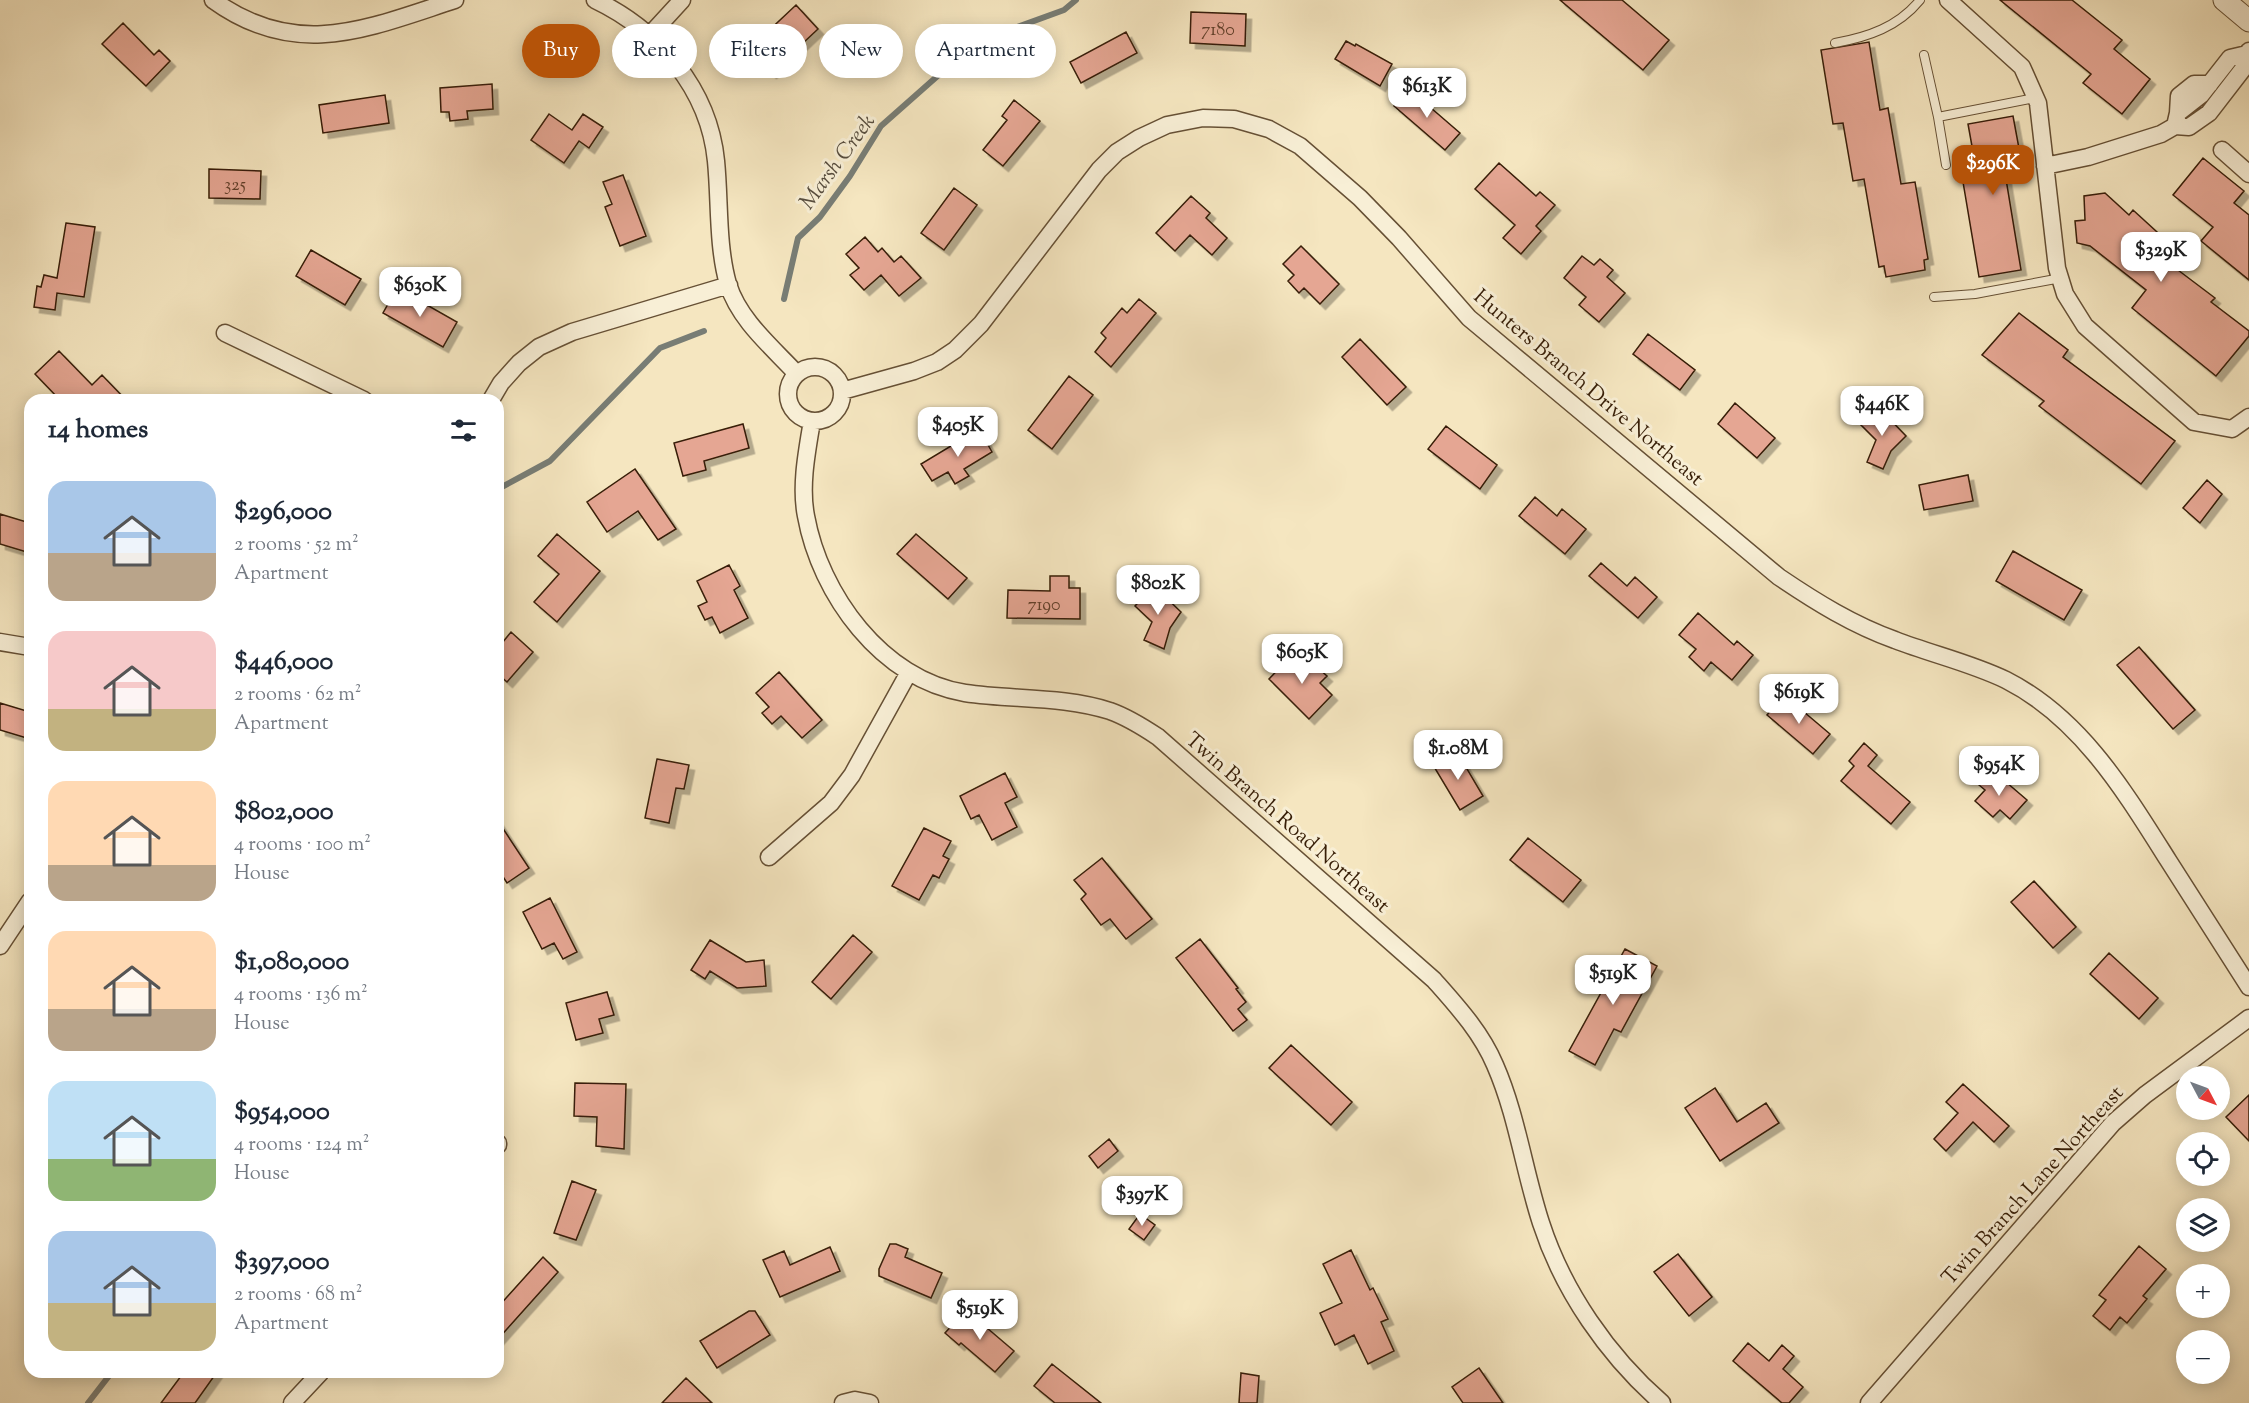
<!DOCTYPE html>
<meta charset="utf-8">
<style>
:root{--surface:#fff;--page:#f6f6f7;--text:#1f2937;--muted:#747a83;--accent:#b45309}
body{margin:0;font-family:"Sorts Mill Goudy",serif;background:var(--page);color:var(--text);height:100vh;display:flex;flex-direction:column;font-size:22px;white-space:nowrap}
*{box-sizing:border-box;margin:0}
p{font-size:20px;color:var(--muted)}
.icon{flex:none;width:33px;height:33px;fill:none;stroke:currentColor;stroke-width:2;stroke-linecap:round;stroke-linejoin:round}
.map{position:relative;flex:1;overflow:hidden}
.panel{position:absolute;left:24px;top:394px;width:480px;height:984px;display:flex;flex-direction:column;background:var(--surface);border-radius:18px;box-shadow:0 3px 15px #0003}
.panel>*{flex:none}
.hud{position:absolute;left:522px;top:24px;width:570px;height:54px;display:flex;gap:12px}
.needle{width:39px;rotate:131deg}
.buttons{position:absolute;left:2176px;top:1066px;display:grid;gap:12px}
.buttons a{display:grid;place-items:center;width:54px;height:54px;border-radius:50%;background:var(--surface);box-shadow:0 3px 15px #0003;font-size:30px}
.price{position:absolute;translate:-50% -51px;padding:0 14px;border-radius:12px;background:#fff;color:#222;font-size:20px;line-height:39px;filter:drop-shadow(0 2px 3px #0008)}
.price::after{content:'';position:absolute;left:50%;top:36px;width:18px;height:14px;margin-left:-9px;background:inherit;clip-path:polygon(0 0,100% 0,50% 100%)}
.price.on{background:var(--accent);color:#fff}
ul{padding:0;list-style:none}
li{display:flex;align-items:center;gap:18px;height:150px;padding:0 24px}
li span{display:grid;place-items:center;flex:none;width:168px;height:120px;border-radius:18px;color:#555}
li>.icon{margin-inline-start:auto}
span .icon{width:72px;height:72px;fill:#fffc;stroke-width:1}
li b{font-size:26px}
h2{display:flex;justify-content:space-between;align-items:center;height:72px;padding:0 24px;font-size:26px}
.chip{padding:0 21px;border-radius:27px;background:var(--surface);box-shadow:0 3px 15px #0003;font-size:21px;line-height:54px}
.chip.on{background:var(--accent);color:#fff}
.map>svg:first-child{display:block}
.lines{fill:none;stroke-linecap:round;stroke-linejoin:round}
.stream{stroke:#787d75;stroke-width:6}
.building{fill:#e5a693;stroke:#371e07;stroke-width:1.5;filter:url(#shadow)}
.service-casing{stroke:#665035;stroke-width:10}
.minor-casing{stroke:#665035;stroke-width:19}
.tertiary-casing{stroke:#665035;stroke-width:23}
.service{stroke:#f8efd6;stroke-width:8}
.minor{stroke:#f8efd6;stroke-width:16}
.tertiary{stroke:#f8efd6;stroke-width:21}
.labels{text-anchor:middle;stroke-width:6;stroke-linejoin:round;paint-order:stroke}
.number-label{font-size:18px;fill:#62402a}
.street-label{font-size:21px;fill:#371e07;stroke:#f8efd6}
.water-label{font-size:22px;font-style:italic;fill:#574d3e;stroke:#f8efd6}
</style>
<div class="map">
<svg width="2249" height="1403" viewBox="0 0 2249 1403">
<defs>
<filter id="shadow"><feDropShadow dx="5.5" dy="5.5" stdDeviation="0" flood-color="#0004"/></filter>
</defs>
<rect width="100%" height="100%" fill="#f5e6c0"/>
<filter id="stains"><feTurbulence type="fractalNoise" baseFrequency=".00333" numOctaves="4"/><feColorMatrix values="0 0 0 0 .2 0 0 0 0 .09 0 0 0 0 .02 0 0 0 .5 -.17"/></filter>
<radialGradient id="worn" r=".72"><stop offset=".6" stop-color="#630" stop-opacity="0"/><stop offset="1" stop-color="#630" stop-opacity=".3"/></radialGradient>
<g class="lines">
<path class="stream" d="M784,299L798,238L820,217L850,176L881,126L976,42L1064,10L1076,0
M498,489L550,461L660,348L704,331
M88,1403L112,1372"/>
</g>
<path class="building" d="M1560,0H1622L1669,40L1643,70Z
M2000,0H2072L2122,40L2114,49L2150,79L2122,114L2083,83L2091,74Z
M796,5L818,29L771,73L746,47L761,33L763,36Z
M1191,12L1246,14L1245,46L1190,43Z
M123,23L154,55L159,50L170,61L146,86L102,44Z
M1126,32L1137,53L1081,83L1070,62Z
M1346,41L1355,46L1356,44L1392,64L1380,86L1335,59Z
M1869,42L1880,110L1888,108L1901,184L1915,182L1928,259L1924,260L1925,270L1886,277L1884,266L1879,267L1864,179L1853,181L1843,123L1833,124L1821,50Z
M492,84L493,109L467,111L468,119L450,121L449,112H441L440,88Z
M1409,89L1460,133L1445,150L1394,106Z
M385,95L389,123L323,133L319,105Z
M1014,100L1040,121L1003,166L983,150L1007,120L1002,116Z
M549,114L572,130L583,114L603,127L589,148L579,141L564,163L531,140Z
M2013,116L2023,170L2005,173L2021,270L1979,277L1962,176L1977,174L1968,124Z
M2203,158L2244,191L2234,203L2249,215V280L2201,241L2213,227L2173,195Z
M1499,163L1536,196L1540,192L1555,205L1536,226L1541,231L1521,254L1503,238L1515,225L1475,189Z
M209,169L261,171L260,199L209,198Z
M623,175L646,236L620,246L605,207L612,204L603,182Z
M954,188L977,205L944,250L921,233Z
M2105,193L2129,215L2133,210L2180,253L2170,264L2215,298L2211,302L2249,331V336L2216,376L2132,308L2146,290L2090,246L2077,243L2075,221L2085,220L2084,196Z
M1191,196L1210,213L1206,218L1227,238L1212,255L1190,235L1175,251L1156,233Z
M66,223L95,227L84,297L57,293L55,310L34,307L37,286L41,287L44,275L57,278Z
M865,237L878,252L882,248L894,262L901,256L921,278L899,296L881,275L864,290L850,275L859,268L846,254Z
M1301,246L1339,284L1320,304L1304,288L1299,293L1288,281L1294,275L1283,264Z
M311,250L361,279L345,305L296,276Z
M1582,256L1594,265L1600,259L1613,270L1607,277L1625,293L1599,322L1579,305L1586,297L1564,278Z
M397,288L457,322L443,347L383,313Z
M1139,299L1156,313L1111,367L1095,352L1106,338L1101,333L1122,308L1127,313Z
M2019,313L2068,350L2063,357L2175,441L2141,484L2039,406L2044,401L1982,355Z
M1648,334L1695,370L1680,390L1633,354Z
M1360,339L1406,387L1387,405L1342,357Z
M59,351L92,385L102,375L126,400H60L35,374Z
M1069,376L1093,395L1052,449L1028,430Z
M1735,403L1775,438L1757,458L1718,424Z
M1879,408L1906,436L1891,451L1883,469L1867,462L1876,440L1861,425Z
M743,424L749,448L704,461L706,470L683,476L674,443Z
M1446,426L1497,465L1480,489L1428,449Z
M979,429L992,452L964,469L969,476L955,484L948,472L932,481L921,464Z
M635,469L676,529L658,540L638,511L607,532L587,502Z
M1968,475L1973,501L1924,510L1919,485Z
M2207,480L2222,494L2200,523L2183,508Z
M1535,497L1557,516L1562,509L1586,529L1565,554L1519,516Z
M0,514L30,523V553L0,544Z
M557,534L600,571L557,622L534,602L559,574L538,556Z
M916,534L967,578L948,599L897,554Z
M2013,551L2082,590L2064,620L1996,581Z
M1601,563L1627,586L1635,577L1657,597L1638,618L1589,576Z
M729,565L740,586L734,590L748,618L720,633L712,617L705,620L698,606L707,602L697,581Z
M1050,576H1069V588H1080V619L1007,618L1008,590L1050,591Z
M1154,586L1181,612L1170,628L1164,649L1144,640L1152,622L1135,606Z
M1698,613L1734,645L1737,641L1753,655L1732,680L1711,662L1704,671L1689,657L1696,649L1679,635Z
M511,632L533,652L507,682L498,674V648Z
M2139,647L2195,710L2173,729L2117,665Z
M1292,655L1305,667L1310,661L1327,676L1320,683L1332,695L1309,719L1269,679Z
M779,672L822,720L802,738L781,716L772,724L762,713L769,707L756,693Z
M1784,695L1830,734L1813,754L1767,715Z
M0,703L30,712V739L0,730Z
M1864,743L1877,755L1868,766L1910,802L1891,824L1841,781L1854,766L1849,761Z
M1457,752L1483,796L1460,810L1433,765Z
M657,759L689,765L684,789L676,788L669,823L645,818Z
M1992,770L2027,800L2010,819L2000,810L1993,817L1975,801L1985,790L1979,785Z
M1005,773L1017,797L1005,803L1017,827L992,840L979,815L971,819L960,796Z
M498,821L529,868L507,883L498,869Z
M924,828L951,841L943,856L949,859L939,878L933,875L919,900L892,886Z
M1528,838L1581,880L1563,902L1510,860Z
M1102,858L1152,919L1126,939L1110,919L1101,925L1081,899L1086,894L1074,880Z
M2034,881L2076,927L2053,948L2011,902Z
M550,898L577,952L563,959L554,943L542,949L523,912Z
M853,935L872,952L831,999L812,982Z
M1200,939L1238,988L1236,989L1246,1002L1238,1009L1247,1020L1233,1031L1176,958Z
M710,940L746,962L764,960L766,986L737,988L710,971L705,979L691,970Z
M1625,949L1657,966L1621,1032L1614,1029L1595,1065L1569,1051Z
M2109,953L2158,998L2139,1019L2090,974Z
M607,992L614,1015L599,1019L603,1033L576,1040L566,1003Z
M1291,1045L1352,1102L1331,1125L1269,1068Z
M575,1083L626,1084L624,1149L596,1146L597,1117L574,1116Z
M1963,1084L2009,1126L1994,1142L1973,1122L1946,1151L1934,1139L1958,1113L1946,1102Z
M1715,1088L1737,1122L1766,1103L1779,1123L1720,1161L1685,1108Z
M2249,1095V1141L2226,1117Z
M1109,1139L1118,1151L1098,1168L1089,1156Z
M572,1181L596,1190L576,1240L554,1233Z
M1140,1214L1155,1225L1144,1240L1129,1229Z
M890,1244H896L908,1249L905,1257L942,1273L931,1298L879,1276V1269Z
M2139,1246L2166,1269L2143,1296L2147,1299L2127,1323L2120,1317L2110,1330L2093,1316L2106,1300L2099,1295Z
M830,1247L840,1271L780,1297L763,1260L784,1251L790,1265Z
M1351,1250L1370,1290L1373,1288L1388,1319L1381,1322L1394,1351L1368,1364L1354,1335L1335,1345L1320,1313L1342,1303L1323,1264Z
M1678,1254L1712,1297L1689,1316L1654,1272Z
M543,1257L558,1272L498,1339V1307Z
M966,1310L1014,1351L995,1372L961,1343L959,1345L945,1333Z
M749,1311H755L770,1335L717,1368L700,1341Z
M1748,1343L1769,1361L1782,1345L1794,1356L1783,1369L1803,1387L1789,1403H1782L1733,1361Z
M1052,1364L1101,1403H1055L1034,1386Z
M1479,1368L1503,1403H1463L1452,1387Z
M184,1372H217L195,1403H161Z
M1241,1373L1259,1376L1257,1403H1239Z
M686,1378L712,1403H662Z"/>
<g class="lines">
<g class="service-casing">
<path id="service" d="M1835,43C1868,37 1898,27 1920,0
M1924,55L1938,117
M1946,165L1938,117L2035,98
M1934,297L1975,294L2061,278"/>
</g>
<g class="minor-casing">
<path id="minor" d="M213,0C297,61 368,28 455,0
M595,0C658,30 709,89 716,161C720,201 717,245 728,284C739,320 772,347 797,374
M1948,0L2022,67L2038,103L2057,268L2065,294L2085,326L2194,422L2232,429L2249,417
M650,35L682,0
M2178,113L2179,96L2194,84H2210
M2175,126L2178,113L2201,95L2230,58L2247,54
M2222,150L2249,174
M2045,166L2088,157L2161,134L2175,126L2189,127L2209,113L2243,69L2249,51
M225,333L364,400
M788 394a27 27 0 1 1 54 0a27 27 0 1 1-54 0Z
M842,391L914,371L937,362L955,350L981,324L1099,170L1117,152L1139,138L1167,125L1203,118L1234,119L1269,129L1300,146L1360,198L1399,238L1469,318L1779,577C1816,602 1853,625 1895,640C1931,654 1971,663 2006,680C2081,718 2125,792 2168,860C2195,903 2222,945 2249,987
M491,400L501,383L519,363L539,347L572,332L729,285
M812,421C807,451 800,486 806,516C820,594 882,680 965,693C1013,700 1063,696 1110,711C1127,717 1143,727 1158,737L1434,980C1457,1006 1481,1032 1495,1065C1517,1115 1524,1171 1541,1223C1563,1291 1608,1356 1662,1403
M0,642L30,647
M769,857L831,803L852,775L909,672
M0,946L30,901
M498,1143V1145
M292,1403L321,1372
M843,1403L855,1400L870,1403
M1869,1403L2113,1123L2145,1095L2249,1018"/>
</g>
<g class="tertiary-casing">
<path id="tertiary" d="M2224,0L2249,21"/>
</g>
<use href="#service" class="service"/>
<use href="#minor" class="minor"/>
<use href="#tertiary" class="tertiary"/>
</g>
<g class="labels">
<g class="number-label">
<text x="1218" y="35">7180</text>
<text x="235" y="190">325</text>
<text x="1044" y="610">7190</text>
</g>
<g class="street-label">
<text transform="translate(1589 387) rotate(40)" y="7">Hunters Branch Drive Northeast</text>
<text transform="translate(1288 822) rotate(41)" y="7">Twin Branch Road Northeast</text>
<text transform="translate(2032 1185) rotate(-48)" y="7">Twin Branch Lane Northeast</text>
</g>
<g class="water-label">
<text transform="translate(836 161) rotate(-54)" y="8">Marsh Creek</text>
</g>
</g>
<rect width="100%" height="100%" filter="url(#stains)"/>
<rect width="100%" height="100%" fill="url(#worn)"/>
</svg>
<div class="buttons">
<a><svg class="needle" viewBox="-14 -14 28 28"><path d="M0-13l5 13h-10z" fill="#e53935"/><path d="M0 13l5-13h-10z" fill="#747a83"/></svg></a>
<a><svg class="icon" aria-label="locate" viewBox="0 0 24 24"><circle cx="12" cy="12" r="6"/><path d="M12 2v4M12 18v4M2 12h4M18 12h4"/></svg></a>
<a><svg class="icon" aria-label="layers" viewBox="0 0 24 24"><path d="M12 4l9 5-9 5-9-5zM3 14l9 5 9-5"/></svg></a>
<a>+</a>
<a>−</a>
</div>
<b class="price" style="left:1427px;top:119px">$613K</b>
<b class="price on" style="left:1993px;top:196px">$296K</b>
<b class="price" style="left:2161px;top:283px">$329K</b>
<b class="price" style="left:420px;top:318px">$630K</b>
<b class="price" style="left:1882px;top:437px">$446K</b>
<b class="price" style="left:958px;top:458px">$405K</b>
<b class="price" style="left:1158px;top:616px">$802K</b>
<b class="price" style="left:1302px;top:685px">$605K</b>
<b class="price" style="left:1799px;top:725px">$619K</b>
<b class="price" style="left:1458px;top:781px">$1.08M</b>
<b class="price" style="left:1999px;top:797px">$954K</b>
<b class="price" style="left:1613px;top:1006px">$519K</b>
<b class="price" style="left:1142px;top:1227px">$397K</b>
<b class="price" style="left:980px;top:1341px">$519K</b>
<div class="hud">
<a class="chip on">Buy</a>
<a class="chip">Rent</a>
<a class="chip">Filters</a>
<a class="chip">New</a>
<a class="chip">Apartment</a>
</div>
<section class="panel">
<h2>14 homes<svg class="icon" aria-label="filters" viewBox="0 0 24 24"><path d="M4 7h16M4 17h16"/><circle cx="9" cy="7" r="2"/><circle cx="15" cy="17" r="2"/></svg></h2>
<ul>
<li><span style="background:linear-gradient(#a9c7e8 60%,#b9a48a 0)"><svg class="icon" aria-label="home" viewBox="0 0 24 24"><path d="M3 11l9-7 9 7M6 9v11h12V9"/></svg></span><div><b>$296,000</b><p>2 rooms · 52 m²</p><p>Apartment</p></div></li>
<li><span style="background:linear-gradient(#f6c9c9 65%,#c2b280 0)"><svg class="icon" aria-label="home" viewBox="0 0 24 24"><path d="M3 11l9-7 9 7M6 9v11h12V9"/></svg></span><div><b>$446,000</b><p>2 rooms · 62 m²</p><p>Apartment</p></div></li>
<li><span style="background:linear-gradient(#ffd9b3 70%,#b9a48a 0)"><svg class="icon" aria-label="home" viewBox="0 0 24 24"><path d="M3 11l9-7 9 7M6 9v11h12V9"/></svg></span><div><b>$802,000</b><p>4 rooms · 100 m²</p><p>House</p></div></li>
<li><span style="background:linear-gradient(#ffd9b3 65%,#b9a48a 0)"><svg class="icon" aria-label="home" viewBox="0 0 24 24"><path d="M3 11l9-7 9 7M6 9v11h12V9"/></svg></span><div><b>$1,080,000</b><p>4 rooms · 136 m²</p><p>House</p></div></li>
<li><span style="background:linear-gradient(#bfe0f5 65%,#8fb573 0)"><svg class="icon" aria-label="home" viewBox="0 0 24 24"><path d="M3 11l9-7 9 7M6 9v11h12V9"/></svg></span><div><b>$954,000</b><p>4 rooms · 124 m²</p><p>House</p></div></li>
<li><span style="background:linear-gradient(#a9c7e8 60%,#c2b280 0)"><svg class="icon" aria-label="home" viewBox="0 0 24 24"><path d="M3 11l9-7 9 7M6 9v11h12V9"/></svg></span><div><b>$397,000</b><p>2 rooms · 68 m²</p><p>Apartment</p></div></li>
</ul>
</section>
</div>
